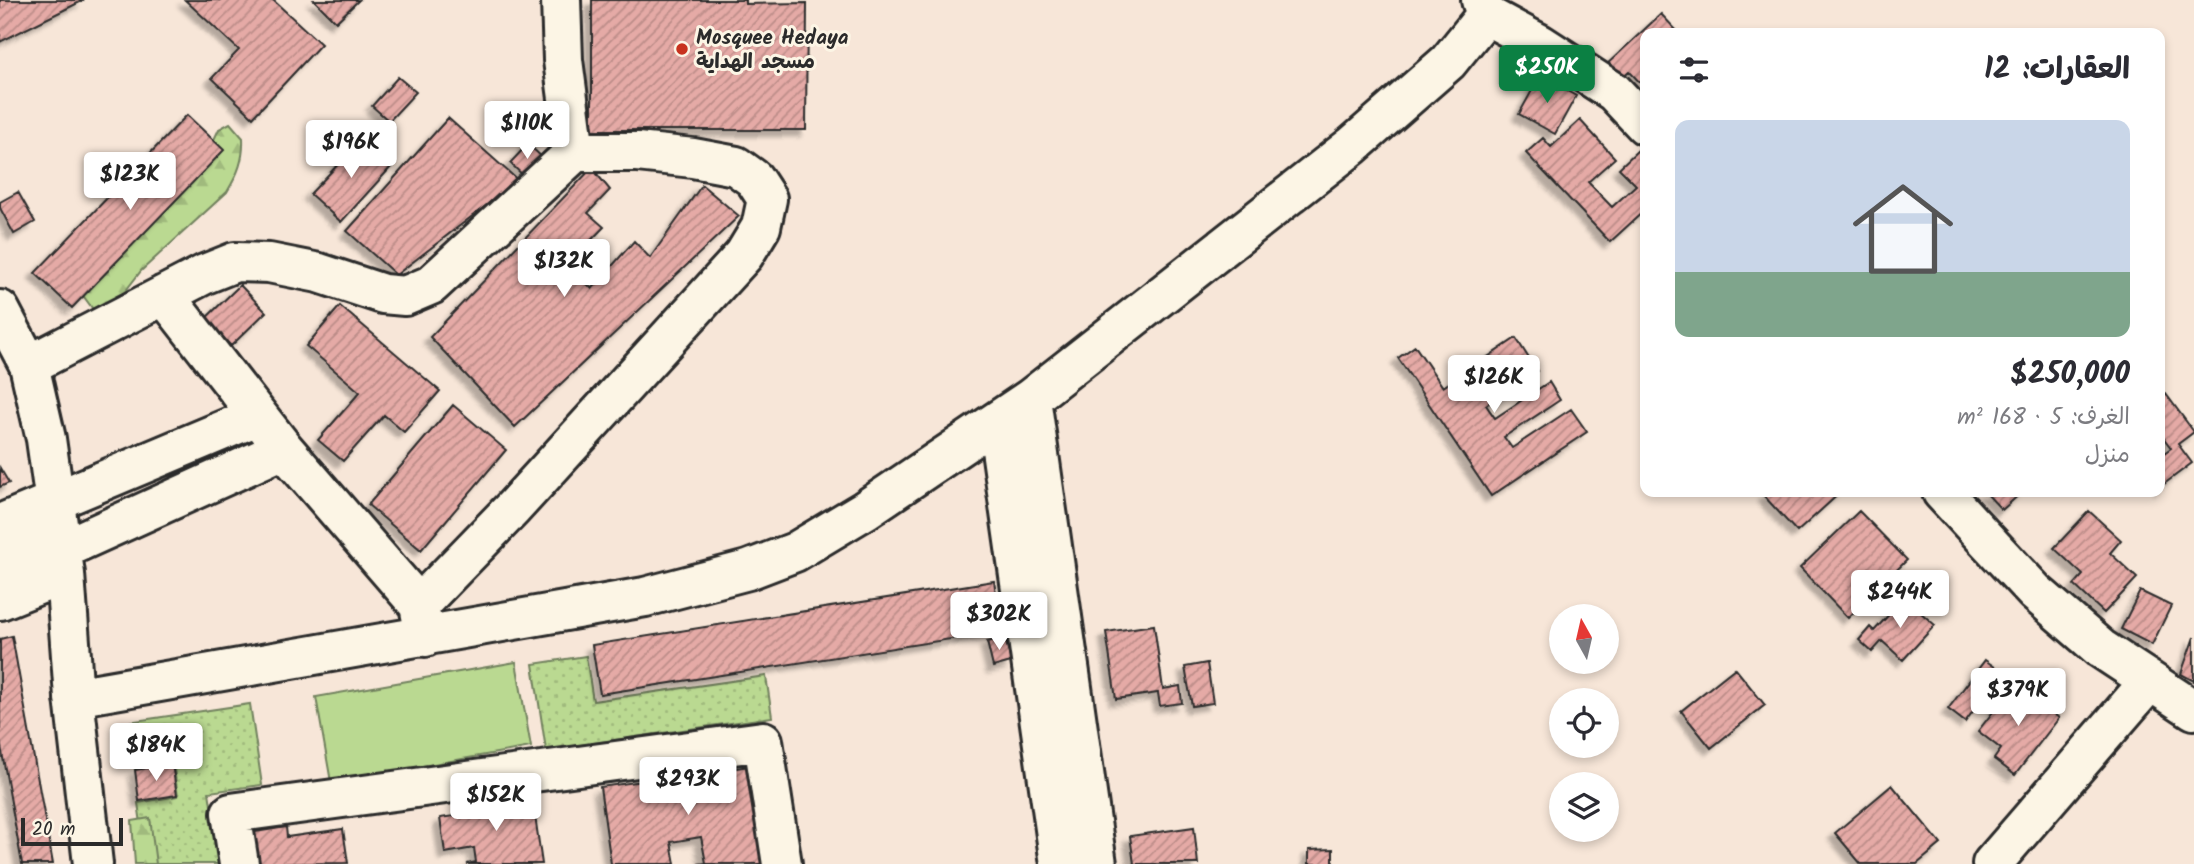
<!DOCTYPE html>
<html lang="ar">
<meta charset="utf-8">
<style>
:root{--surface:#fff;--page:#f7f7f7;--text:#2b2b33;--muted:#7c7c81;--accent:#0b8043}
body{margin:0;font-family:Kalam,"Playpen Sans Arabic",sans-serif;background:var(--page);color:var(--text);direction:rtl;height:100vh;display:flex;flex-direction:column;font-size:26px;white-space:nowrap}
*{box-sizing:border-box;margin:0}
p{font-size:23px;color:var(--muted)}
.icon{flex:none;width:38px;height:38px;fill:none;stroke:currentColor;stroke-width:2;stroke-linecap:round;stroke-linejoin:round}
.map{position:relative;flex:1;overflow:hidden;direction:ltr}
.sheet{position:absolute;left:1640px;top:28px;width:525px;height:469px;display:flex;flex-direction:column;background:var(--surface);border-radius:14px;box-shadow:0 4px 10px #0003;direction:rtl}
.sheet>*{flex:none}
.needle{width:46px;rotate:352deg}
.buttons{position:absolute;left:1549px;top:604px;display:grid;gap:14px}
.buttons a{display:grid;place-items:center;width:70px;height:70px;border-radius:50%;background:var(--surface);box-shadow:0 4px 10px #0003;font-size:35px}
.scale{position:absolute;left:21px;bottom:18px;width:102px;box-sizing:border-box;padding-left:7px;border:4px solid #2b2b2b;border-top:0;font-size:19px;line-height:24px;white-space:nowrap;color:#2b2b2b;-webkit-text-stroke:5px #fcf5e5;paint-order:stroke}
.price{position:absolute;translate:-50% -60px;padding:0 16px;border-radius:7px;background:#fff;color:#222;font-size:23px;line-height:46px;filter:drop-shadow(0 2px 4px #0008)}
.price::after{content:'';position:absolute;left:50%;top:42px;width:21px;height:16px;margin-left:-10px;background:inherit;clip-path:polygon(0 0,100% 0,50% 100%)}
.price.selected{background:var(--accent);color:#fff}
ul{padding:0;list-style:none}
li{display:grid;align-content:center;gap:14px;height:371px;padding:0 35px}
li span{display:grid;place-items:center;height:217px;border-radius:14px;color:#555}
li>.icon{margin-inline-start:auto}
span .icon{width:126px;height:126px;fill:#fffc;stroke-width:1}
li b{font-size:30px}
h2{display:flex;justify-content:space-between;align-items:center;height:84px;padding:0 35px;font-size:30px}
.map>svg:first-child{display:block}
.green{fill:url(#green-dots);stroke:#72825e;stroke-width:2}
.forest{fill:url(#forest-firs);stroke:#72825e;stroke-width:2}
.pitch{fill:#bad991;stroke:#72825e;stroke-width:2}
.building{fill:url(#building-hatch);stroke:#2b2b2b;stroke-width:2;filter:url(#shadow)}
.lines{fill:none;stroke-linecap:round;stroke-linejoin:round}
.street-casing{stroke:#2b2b2b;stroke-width:44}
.secondary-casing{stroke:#2b2b2b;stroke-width:44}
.street{stroke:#fcf5e5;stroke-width:38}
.secondary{stroke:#fcf5e5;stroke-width:38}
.poi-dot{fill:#c8321e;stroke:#fcf5e5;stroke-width:2.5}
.labels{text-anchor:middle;stroke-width:6;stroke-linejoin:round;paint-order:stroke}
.poi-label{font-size:21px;font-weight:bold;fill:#2b2b2b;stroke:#fcf5e5;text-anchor:start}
</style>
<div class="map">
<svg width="2194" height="864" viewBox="0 0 2194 864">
<defs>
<pattern id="green-dots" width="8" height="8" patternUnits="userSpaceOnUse" patternTransform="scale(1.75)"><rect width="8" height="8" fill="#bad991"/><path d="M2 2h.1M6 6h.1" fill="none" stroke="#a0ba7d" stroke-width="1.8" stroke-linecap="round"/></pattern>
<pattern id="forest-firs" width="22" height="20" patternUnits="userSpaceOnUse" patternTransform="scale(1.75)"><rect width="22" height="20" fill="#bad991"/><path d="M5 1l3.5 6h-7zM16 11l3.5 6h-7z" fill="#a0ba7d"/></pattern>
<pattern id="building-hatch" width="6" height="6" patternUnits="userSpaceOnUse" patternTransform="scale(1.75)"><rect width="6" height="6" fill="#e5aaa6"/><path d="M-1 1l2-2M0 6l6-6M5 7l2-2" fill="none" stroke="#ba8b87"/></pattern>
<filter id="shadow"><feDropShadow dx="-6" dy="6" stdDeviation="2" flood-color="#0004"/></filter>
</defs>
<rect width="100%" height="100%" fill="#f7e6d8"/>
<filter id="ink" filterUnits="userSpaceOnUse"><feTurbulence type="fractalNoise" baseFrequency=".0143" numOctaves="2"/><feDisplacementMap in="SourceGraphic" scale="14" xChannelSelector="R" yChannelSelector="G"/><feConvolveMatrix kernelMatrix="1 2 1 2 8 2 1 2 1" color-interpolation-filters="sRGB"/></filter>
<g filter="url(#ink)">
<path class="green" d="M586,656L593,701L766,676L772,717L546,750L533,664Z
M250,704L262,785L209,792L220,864H147L138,803L178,796L173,762L135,768L128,722Z"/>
<path class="forest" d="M230,123L243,138C244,159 238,174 227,192L141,271L120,298L95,312L79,290L204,161L219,129Z
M150,818L156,864H135L132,821Z"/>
<path class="pitch" d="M516,662L531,747L331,782L316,697Z"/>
<path class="building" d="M0,0H84L0,42Z
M185,0H273L321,44L253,117L212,78L239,50Z
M314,0H359L336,22Z
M592,0H745V4L807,3L806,130H592Z
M1661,14L1679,33H1645V88L1629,71L1619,80L1605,66Z
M1540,76L1576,96L1555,134L1519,114Z
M398,77L416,92L389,121L372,106Z
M187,115L224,150L72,308L35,273Z
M448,118L520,182L503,202L497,197L396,275L347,231Z
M1580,120L1615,158L1588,182L1612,207L1636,185L1619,168L1638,150L1645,157V210L1610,242L1526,153L1543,138L1551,147Z
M362,139L392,166L341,222L310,194Z
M528,144L544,159L526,178L510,163Z
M592,168L610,190L588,213L604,227L568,264L592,289L634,241L650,258L702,185L739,216L515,427L430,337Z
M18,192L35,222L14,234L0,208V202Z
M240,285L266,312L231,346L205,319Z
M340,306L440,391L404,432L384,415L343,461L318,440L360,392L306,346Z
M1516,338L1537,371L1486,405L1495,418L1549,382L1560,400L1504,437L1512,448L1571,409L1587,432L1491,496L1398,358L1415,346L1443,387Z
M2166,394L2194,432L2178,444L2192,463L2160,487V456L2171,448L2160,433V399Z
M453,405L506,450L421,550L368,505Z
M0,468L9,483L0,487Z
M1769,492H1841L1797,532L1764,496Z
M1985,492H2022L2002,510Z
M1859,511L1907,560L1848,618L1800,568Z
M2089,511L2121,540L2110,553L2137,578L2104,613L2074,585L2083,575L2054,548Z
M994,581L1002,631L600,694L592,645Z
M2140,591L2171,606L2152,645L2121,629Z
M1904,598L1935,625L1903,660L1882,641L1872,652L1859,640L1870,627L1874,631Z
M1154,625L1163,689L1180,686L1182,703L1160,706L1158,693L1116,699L1106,632Z
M12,636L53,864H22L0,741V639Z
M2194,637V681L2181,674Z
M1005,638L1011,662L993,667L987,642Z
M1985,660L2002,672L1965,722L1948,709Z
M1207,663L1213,703L1192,706L1185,667Z
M1735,668L1765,705L1711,748L1681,711Z
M2015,684L2059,718L2015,775L1994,759L2001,749L1978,731Z
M708,763L710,772L756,765L770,864H698L706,863L701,837L671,842L675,864H611L600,787L692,774L691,765Z
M172,764L177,795L139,801L135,770Z
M1892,785L1941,844L1917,864H1861L1835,833Z
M532,795L542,864H467L476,862L474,848L445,853L440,818L495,810L493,801Z
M286,827L287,837L343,829L348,863L254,864L249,833Z
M1194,827L1198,864H1134L1130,836Z
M1333,849V864H1309V850Z"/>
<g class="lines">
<g class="street-casing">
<path id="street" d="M561,0L563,60L575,152
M1486,15L1540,44L1614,92L1645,125
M164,295L284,449L419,605
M29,365L205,274L235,262L269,263L319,273L383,294L405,296L431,285L575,152H637L693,158L736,166L754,179L767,199L761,227L744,255L513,508L419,605L425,637
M1031,398L1097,864
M997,421L1060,864
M1942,492L2035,592L2100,648L2194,710
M0,524L257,416
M61,550L284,449
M74,697L645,597L748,570L795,552L865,510L1031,398L1352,146L1448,62L1486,15L1481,0
M239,864L231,813L763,741L782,864
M1992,864L2150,681"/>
</g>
<g class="secondary-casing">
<path id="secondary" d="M0,310L29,365L46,439L65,574L74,697L93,864
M0,563L60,536
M0,600L65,574"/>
</g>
<use href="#street" class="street"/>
<use href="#secondary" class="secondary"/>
</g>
</g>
<circle class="poi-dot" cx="682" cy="49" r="7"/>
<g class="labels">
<g class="poi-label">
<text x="696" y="44">Mosquee Hedaya<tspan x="696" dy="24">مسجد الهداية</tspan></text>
</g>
</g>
</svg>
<div class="buttons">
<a><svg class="needle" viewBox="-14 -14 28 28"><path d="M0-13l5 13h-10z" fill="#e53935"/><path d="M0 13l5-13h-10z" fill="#7c7c81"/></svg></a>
<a><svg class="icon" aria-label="locate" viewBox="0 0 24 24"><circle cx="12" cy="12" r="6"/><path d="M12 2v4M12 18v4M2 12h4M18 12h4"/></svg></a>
<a><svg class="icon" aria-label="layers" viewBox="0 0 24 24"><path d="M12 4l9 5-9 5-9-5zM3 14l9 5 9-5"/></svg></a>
</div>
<div class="scale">20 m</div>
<b class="price selected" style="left:1547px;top:105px">$250K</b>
<b class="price" style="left:527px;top:161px">$110K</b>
<b class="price" style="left:351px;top:180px">$196K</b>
<b class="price" style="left:130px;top:212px">$123K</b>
<b class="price" style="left:564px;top:299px">$132K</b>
<b class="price" style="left:1494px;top:415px">$126K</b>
<b class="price" style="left:1900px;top:630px">$244K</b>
<b class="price" style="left:999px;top:652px">$302K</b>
<b class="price" style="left:2018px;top:728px">$379K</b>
<b class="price" style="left:156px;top:783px">$184K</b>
<b class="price" style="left:688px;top:817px">$293K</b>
<b class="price" style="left:496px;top:833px">$152K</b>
<section class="sheet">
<h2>العقارات: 12<svg class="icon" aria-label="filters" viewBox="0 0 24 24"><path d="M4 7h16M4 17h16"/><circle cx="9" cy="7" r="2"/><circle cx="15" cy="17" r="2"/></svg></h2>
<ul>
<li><span style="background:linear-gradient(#c9d6e8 70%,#7fa58c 0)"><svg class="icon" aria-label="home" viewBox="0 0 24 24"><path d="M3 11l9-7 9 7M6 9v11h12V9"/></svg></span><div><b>$250,000</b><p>الغرف: 5 · 168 m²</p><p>منزل</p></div></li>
</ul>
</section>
</div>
